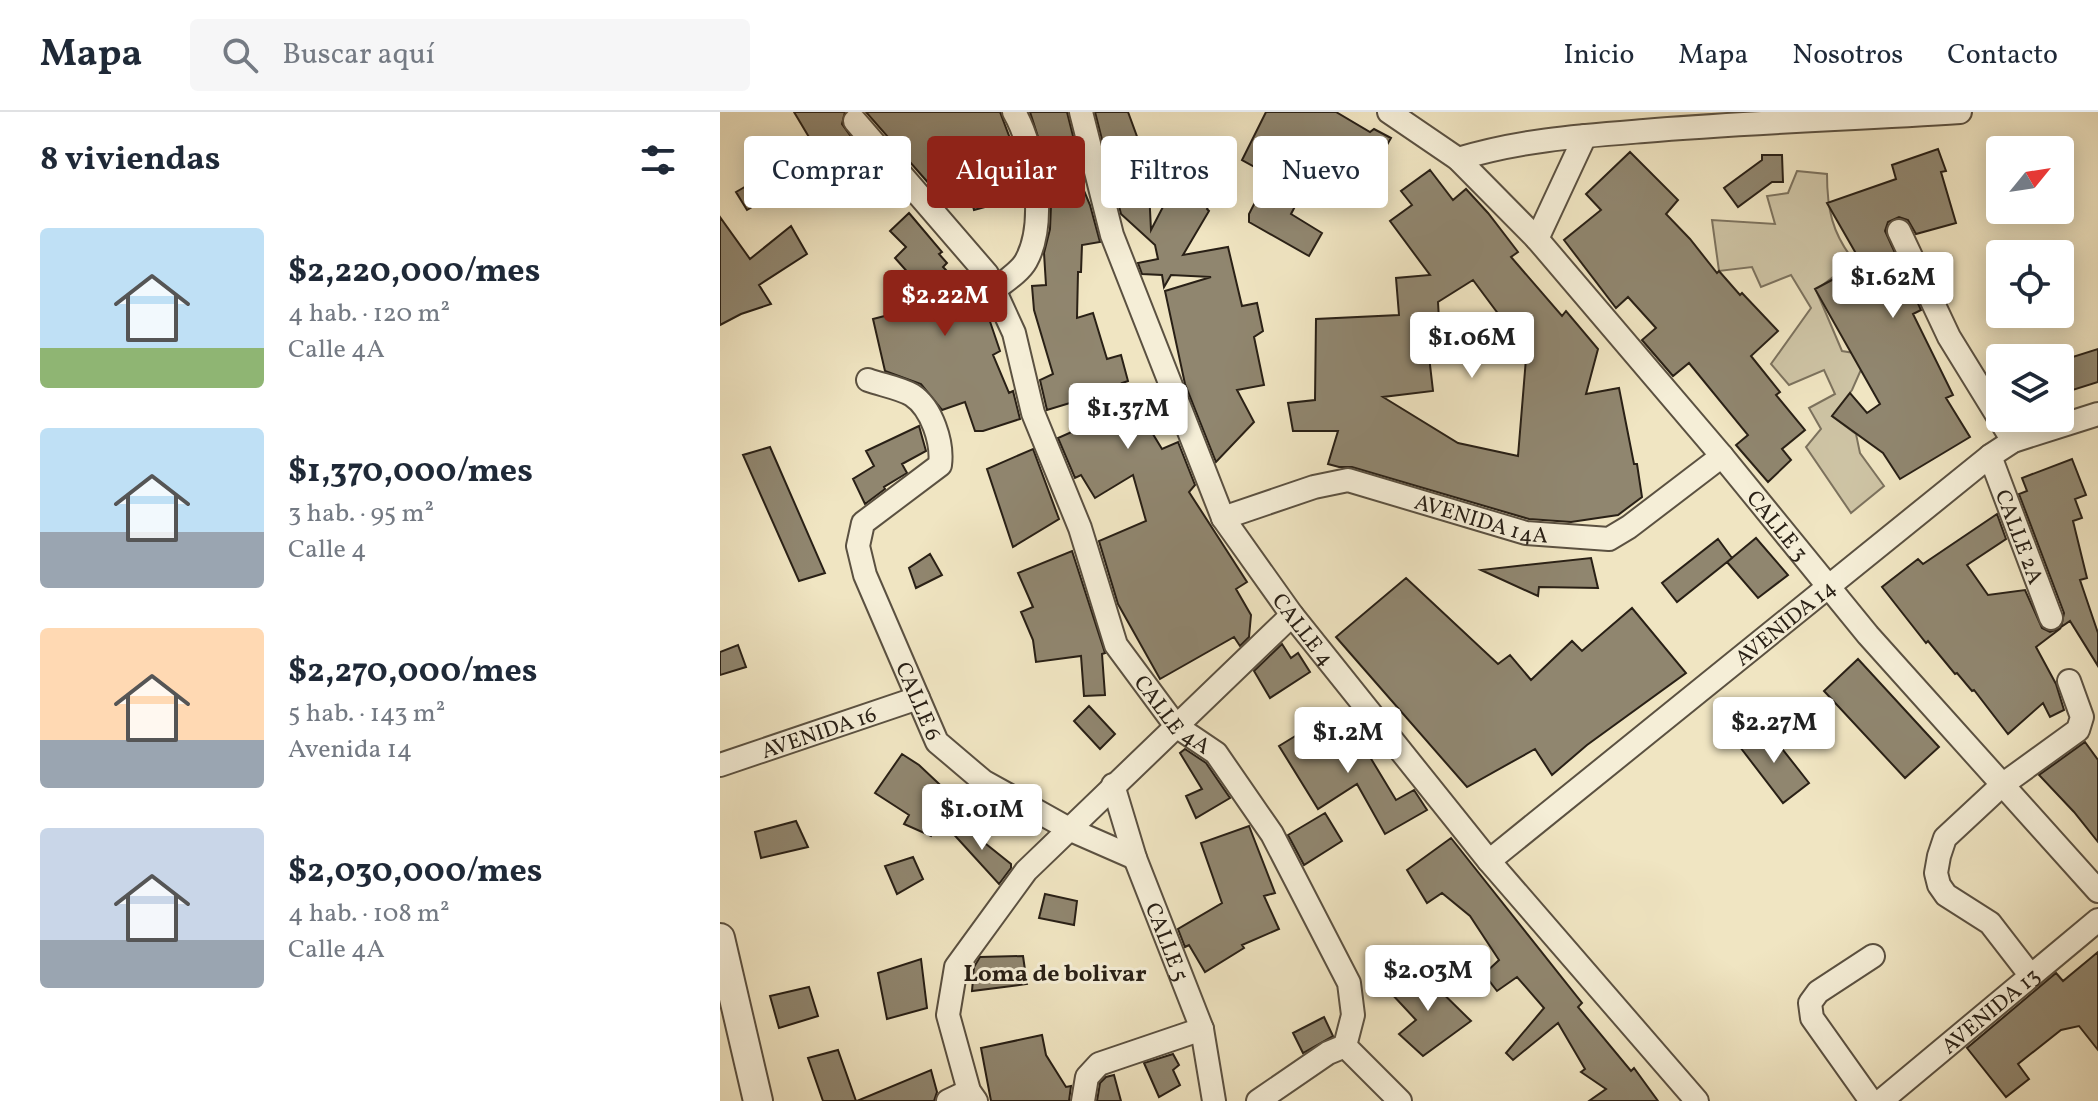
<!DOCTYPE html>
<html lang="es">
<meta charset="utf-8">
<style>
:root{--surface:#fff;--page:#f6f6f7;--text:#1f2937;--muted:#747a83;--line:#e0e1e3;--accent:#8f2418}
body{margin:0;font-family:Vollkorn,serif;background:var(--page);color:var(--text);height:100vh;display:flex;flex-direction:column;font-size:30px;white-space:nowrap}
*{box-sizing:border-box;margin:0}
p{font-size:26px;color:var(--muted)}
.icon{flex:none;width:44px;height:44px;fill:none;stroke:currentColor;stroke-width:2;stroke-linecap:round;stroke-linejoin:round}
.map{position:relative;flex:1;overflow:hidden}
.side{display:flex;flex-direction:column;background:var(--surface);width:720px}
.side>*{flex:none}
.hud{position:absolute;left:24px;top:24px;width:760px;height:72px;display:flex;gap:16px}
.needle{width:52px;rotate:60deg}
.buttons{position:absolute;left:1266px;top:24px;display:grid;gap:16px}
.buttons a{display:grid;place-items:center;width:88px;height:88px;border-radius:8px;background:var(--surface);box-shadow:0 4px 20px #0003;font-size:40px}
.price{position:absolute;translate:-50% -68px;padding:0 18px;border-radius:8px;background:#fff;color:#222;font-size:26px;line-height:52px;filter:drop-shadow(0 2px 4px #0008)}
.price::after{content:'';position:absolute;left:50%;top:48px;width:24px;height:18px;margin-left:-12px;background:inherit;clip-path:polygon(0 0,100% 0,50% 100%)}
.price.active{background:var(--accent);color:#fff}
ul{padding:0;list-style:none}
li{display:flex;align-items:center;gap:24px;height:200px;padding:0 40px}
li span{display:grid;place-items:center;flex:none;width:224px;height:160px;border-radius:8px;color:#555}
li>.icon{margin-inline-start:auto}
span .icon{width:96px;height:96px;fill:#fffc;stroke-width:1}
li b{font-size:34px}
h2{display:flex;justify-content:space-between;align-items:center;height:96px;padding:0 40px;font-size:34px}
.pill{padding:0 28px;border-radius:8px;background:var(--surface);box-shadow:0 4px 20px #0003;font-size:28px;line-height:72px}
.pill.active{background:var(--accent);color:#fff}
header{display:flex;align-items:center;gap:48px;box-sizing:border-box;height:112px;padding:0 40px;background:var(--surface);border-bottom:2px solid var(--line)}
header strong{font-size:38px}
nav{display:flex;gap:44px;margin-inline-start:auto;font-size:28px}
.search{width:560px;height:72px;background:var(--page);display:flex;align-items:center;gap:20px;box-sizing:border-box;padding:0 28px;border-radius:8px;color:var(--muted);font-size:30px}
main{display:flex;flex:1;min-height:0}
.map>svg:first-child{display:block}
.green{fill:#cec4a5;stroke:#7c725e;stroke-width:2}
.building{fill:#90866f;stroke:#292016;stroke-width:2;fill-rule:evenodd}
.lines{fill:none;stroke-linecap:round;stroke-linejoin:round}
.minor-casing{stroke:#5b5141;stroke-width:26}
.tertiary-casing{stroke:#5b5141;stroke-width:32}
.minor{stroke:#f5eed7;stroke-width:22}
.tertiary{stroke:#f5eed7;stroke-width:28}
.labels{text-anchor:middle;stroke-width:6;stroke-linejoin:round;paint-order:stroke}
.street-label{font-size:22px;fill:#292016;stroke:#f5eed7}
.neighbourhood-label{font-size:24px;font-weight:bold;fill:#292016;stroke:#f5eed7}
</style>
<header>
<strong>Mapa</strong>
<div class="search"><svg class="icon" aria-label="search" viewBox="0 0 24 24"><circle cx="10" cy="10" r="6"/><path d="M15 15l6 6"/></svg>Buscar aquí</div>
<nav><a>Inicio</a><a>Mapa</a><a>Nosotros</a><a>Contacto</a></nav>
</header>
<main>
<section class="side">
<h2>8 viviendas<svg class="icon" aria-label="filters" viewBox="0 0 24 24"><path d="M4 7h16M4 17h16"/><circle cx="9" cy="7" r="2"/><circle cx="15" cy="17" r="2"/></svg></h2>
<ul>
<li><span style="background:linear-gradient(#bfe0f5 75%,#8fb573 0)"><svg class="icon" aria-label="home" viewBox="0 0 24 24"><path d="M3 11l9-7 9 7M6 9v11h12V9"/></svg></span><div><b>$2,220,000/mes</b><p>4 hab. · 120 m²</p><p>Calle 4A</p></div></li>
<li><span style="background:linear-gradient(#bfe0f5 65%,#9aa5b1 0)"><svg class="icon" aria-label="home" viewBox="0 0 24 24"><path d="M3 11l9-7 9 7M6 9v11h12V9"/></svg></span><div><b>$1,370,000/mes</b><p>3 hab. · 95 m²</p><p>Calle 4</p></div></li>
<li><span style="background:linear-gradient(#ffd9b3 70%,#9aa5b1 0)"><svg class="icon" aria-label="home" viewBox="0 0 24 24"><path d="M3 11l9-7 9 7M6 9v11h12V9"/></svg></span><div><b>$2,270,000/mes</b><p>5 hab. · 143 m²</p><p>Avenida 14</p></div></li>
<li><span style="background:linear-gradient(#c9d6e8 70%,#9aa5b1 0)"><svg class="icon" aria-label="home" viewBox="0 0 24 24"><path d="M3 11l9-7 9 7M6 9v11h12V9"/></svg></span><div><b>$2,030,000/mes</b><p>4 hab. · 108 m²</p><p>Calle 4A</p></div></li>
</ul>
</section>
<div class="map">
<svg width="1378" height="989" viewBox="0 0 1378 989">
<rect width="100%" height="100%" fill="#f0e5c2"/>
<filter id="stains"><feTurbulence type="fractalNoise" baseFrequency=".0025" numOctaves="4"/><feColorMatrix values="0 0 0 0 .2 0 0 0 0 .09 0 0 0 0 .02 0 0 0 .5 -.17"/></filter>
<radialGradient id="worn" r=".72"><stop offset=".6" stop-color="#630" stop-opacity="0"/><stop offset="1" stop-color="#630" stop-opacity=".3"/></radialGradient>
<path class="green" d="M1077,59L1107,62C1107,97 1112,121 1134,149L1096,178L1122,239L1134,241L1144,251L1132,278L1112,304L1136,322L1140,341L1164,374L1131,401L1086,335L1101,317L1089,296L1115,282L1104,258L1069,273L1051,252L1091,196L1071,163L1041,175L1032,155L999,159L992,108L1055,112L1047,84L1068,81Z"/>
<path class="building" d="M74,0H125L122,12L137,33L105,52Z
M146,0H280L294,37L302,85L254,98L241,48L211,74Z
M310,0H347L364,68L357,62L370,93L380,130L362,133L361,160H358L357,206L373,201L387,247L401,243L408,269L402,271L442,337L458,330L475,373L469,380L527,470L516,477L531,503L529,525L520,534L514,525L440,567L398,492L379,429L426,409L413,363L375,386L361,363L355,366L338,326L381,307L373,284L327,298L320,268L333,262L314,198L312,174L326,173L324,141L330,117L331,94L326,50Z
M375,0H408L422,38H427L431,118L476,31L512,50L487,97L489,99L463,143L508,135L522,194L537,191L543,219L534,225L544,273L517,278L534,310L496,350L465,272L445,179L491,165L451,163L444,175L442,163L422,162L418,151L438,147L435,133L401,102Z
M546,0H616L650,20L654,17L671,26L648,66H640L601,45L571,102L602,121L589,144L529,110V102L549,63L522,48Z
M1218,37L1226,59L1221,60L1236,111L1196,122L1188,108L1179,105L1168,110L1165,119L1201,198L1193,202L1233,283L1226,286L1250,325L1180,367L1163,341L1112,304L1130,281L1147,301L1160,292L1095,177L1142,152L1107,91L1176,67L1172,53Z
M910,40L958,88L946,102L970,127L997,161L999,159L1020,183L1022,181L1058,219L1031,244L1060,280L1056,283L1085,318L1062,337L1071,348L1048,370L1016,333L1028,323L969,251L953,264L922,228L936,216L908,185L896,196L844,128L881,98L866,82Z
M1042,43H1062L1063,70H1052L1018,95L1004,76L1042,48Z
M710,58L733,88L746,77L768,101L798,140L791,145L842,204L846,199L878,237L866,282L899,276L914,352H917L922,385L898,403L851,410L809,407L632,355H619L608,352L618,319H573L568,291L595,288L596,207L679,203L676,166L710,163L670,109L692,93L681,79ZM753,168L785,211L766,222L776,240L808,222L798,344L738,331L663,285L713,279L705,209L719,208L718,190Z
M42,65L53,83L27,98L16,80Z
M189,101L222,140L219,142L227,151L223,155L254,187L262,186L280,239L273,243L289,281L293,279L300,307L263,319H255L245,290L222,298L201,272L165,259L153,207L215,191L175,146L186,135L170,119Z
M0,105L30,147L71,114L87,142L39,173L51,192L21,202L0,213Z
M1378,237V270L1340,282V249Z
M199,314L206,339L182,352L187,361L164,375L165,377L145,392L133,367L154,354L146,339Z
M50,335L105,461L79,469L23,343Z
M313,337L339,407L293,435L267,357Z
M1352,347L1366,383L1355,387L1362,406L1353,409L1367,466L1360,468L1378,521V554L1350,509L1341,515L1344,501L1299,382L1307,379L1302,366Z
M1277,402L1286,427L1247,453L1268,483L1305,478L1322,516L1330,520L1341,516L1316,535L1336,572L1344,598L1330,605L1323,591L1288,622L1254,578L1252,579L1237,561L1235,562L1208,529L1206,531L1162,475L1198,447L1203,452Z
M1036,426L1068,463L1038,486L1007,450Z
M998,427L1012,446L957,490L942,471Z
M352,439L385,541L382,542L385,583L364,584L361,544L316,550L313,528L301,500L313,495L298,461Z
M210,442L222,463L196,476L189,456Z
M871,446L878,476L819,475L818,484L761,458Z
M686,466L778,552L790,543L811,568L852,529L862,539L912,496L966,561L867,633L832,663L815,637L747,675L616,525Z
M562,532L571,546L578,541L590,560L550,586L534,559Z
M18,533L26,555L0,563V540Z
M1138,547L1219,635L1185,666L1104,579Z
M369,594L395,622L380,637L354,609Z
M627,607L676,688L694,678L707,698L665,722L637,672L598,697L559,634L577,623L584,634Z
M1045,615L1089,671L1063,691L1020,635Z
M1365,630L1378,648V730L1354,700L1319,663Z
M465,637L486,651L510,686L476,706L466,684L482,677L460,641Z
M182,642L199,653L234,686L211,724L184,712L189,703L155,681Z
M605,701L622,729L584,753L568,723Z
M236,708L291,752V756L279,772L228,716Z
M76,709L88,735L41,746L35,720Z
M529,714L555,781L544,784L559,817L522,833L524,836L485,860L469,833L465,835L458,817L502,791L481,731Z
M731,726L862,891L858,895L911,959L914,956L938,989H869L886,977L861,960L865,957L838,911L793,948L786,941L824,896L797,865L777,879L764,862L779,848L750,804L722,781L707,791L687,758Z
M193,745L203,767L177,782L165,754Z
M325,782L357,789L354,813L319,806Z
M1378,840V938L1359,914L1341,918L1298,952L1309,967L1286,985L1247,936L1336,861L1343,869Z
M303,844L307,872L252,879L254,855L260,845Z
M201,847L207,896L167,907L158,861Z
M697,856L751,909L703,944L679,922L696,908L670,880Z
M89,875L98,904L59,916L50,884Z
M604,905L613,924L583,941L573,921Z
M322,923L326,943L346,975L351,974L349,989H271L261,936Z
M118,938L136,989H103L88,946Z
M453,942L459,953L453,958L460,973L439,985L424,951Z
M211,958L217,980L214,989H137Z
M394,963L401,989H377L380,971L386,965Z"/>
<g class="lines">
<g class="minor-casing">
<g id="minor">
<path id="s1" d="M361,0L392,123L503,406L572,503L769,749L977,989"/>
<path id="s2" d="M669,0L738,47L817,127L1002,344L1148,523L1378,779"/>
<path id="s3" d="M135,9L267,162L294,221L313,301L360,416L396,533L456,614L496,641L552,722L629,871L633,903L625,934L680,989"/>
<path d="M738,47C800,28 860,24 924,19C1029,10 1134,7 1240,0"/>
<path d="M1179,119L1229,225L1293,329"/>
<path d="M817,127L865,24"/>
<path d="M274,178C284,170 300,160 306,149C327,111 315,36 294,0"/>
<path id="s4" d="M148,268C162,273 180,276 192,283C212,296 223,331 220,353L143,411L138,434L145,463L217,630L263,669L351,718L415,746"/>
<path id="s5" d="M1270,344L1331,506"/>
<path id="s6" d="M503,406L594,375L628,368L806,421L889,427L909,415L1002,344"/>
<path id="s7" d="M0,653L198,586"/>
<path id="s8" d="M393,673L415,746L482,917L494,989"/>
<path id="s9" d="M769,749L1270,344L1293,329L1378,302"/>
<path d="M1311,864L1270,811L1226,783L1219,773L1216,761L1219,744L1225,726L1282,673L1358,618L1362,605L1349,569"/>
<path d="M228,989L249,979"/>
<path d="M256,989L249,979L228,903L236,855L306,759L572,503"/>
<path d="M363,989L367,965L379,952L482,917"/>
<path d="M538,989L608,941L625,934"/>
<path d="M1151,989L1092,906L1090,891L1098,880L1153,844"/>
<path id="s10" d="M1161,989L1378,808"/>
</g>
</g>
<g class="tertiary-casing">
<path id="tertiary" d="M0,826L38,989"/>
</g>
<use href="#minor" class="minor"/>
<use href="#tertiary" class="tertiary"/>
</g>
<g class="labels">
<g class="street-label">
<text dy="8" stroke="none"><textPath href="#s6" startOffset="270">AVENIDA 14A</textPath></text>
<text dy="8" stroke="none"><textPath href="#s2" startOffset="570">CALLE 3</textPath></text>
<text dy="8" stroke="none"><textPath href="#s5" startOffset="86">CALLE 2A</textPath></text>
<text dy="8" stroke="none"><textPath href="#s9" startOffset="380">AVENIDA 14</textPath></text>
<text dy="8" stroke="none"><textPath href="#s1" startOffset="568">CALLE 4</textPath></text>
<text dy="8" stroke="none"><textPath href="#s4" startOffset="412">CALLE 6</textPath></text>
<text dy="8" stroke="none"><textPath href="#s3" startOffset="686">CALLE 4A</textPath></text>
<text dy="8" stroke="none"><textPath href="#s7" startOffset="104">AVENIDA 16</textPath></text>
<text dy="8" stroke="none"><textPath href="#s8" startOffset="166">CALLE 5</textPath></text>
<text dy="8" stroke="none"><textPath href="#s10" startOffset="142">AVENIDA 13</textPath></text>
</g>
<g class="neighbourhood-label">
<text x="335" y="869">Loma de bolivar</text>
</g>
</g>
<rect width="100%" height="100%" filter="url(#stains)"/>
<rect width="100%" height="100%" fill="url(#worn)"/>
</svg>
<div class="buttons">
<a><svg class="needle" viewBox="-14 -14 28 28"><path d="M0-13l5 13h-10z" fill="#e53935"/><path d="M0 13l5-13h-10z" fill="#747a83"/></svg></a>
<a><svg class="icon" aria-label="locate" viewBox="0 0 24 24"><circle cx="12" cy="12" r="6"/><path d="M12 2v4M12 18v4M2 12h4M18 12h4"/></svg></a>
<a><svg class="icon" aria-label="layers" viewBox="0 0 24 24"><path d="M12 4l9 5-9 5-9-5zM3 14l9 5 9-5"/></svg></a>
</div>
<b class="price" style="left:1173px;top:208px">$1.62M</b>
<b class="price active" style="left:225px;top:226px">$2.22M</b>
<b class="price" style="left:752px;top:268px">$1.06M</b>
<b class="price" style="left:408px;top:339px">$1.37M</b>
<b class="price" style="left:1054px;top:653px">$2.27M</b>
<b class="price" style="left:628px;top:663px">$1.2M</b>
<b class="price" style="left:262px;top:740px">$1.01M</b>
<b class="price" style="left:708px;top:901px">$2.03M</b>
<div class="hud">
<a class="pill">Comprar</a>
<a class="pill active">Alquilar</a>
<a class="pill">Filtros</a>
<a class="pill">Nuevo</a>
</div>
</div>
</main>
